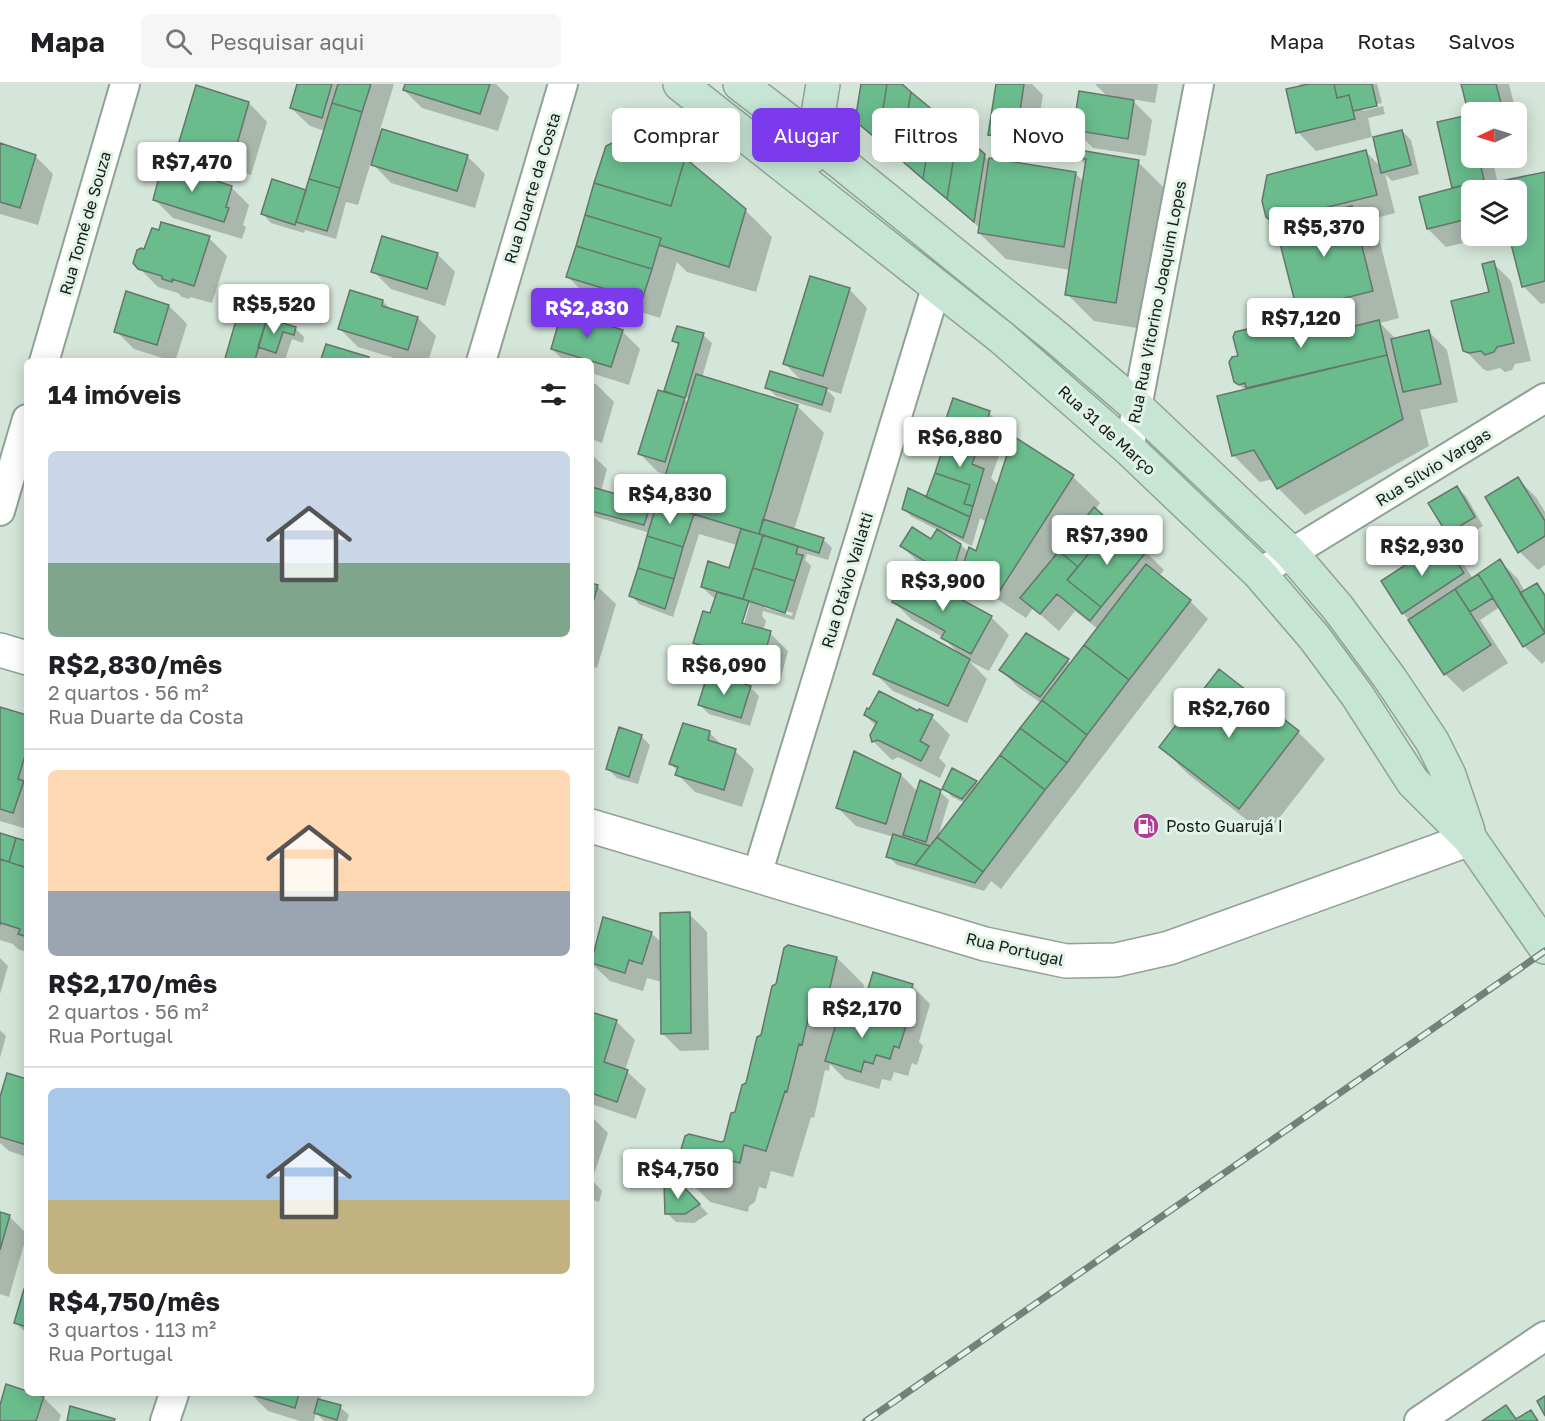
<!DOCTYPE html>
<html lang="pt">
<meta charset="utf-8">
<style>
:root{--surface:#fff;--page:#f6f6f6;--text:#202124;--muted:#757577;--line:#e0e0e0;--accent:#7c3aed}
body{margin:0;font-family:"Golos Text",sans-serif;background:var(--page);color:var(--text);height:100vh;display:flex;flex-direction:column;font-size:22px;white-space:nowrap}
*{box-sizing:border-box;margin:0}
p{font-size:20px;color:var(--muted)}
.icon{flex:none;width:33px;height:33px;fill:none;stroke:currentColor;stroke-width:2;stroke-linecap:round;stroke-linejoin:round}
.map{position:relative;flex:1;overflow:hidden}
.panel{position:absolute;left:24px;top:274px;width:570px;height:1038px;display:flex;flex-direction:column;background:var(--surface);border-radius:9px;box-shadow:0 3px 15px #0003}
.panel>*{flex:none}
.top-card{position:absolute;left:612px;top:24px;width:570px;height:54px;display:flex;gap:12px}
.needle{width:39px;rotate:266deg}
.buttons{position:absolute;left:1461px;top:18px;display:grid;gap:12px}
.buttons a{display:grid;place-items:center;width:66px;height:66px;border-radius:9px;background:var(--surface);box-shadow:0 3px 15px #0003;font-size:30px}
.price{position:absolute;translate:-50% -51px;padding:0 14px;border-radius:6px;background:#fff;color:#222;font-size:20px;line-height:39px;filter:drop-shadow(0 2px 3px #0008)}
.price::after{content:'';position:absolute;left:50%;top:36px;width:18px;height:14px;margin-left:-9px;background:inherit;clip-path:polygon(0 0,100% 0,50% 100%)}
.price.on{background:var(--accent);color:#fff}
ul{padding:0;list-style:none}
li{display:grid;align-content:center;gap:12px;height:318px;padding:0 24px}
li+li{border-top:2px solid var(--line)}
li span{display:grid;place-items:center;height:186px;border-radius:9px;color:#555}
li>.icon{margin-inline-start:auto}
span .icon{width:108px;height:108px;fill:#fffc;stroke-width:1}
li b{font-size:26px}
h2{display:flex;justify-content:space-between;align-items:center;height:72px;padding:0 24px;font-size:26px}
.pill{padding:0 21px;border-radius:9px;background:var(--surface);box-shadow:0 3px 15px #0003;font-size:21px;line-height:54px}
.pill.on{background:var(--accent);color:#fff}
header{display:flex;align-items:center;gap:36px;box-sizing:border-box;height:84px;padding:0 30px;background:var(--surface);border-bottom:2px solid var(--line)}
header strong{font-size:28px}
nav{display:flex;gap:33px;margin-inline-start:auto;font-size:21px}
.search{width:420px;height:54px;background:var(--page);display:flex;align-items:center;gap:15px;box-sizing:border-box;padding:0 21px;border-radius:9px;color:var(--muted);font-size:22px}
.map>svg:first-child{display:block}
.shadow{fill:#0003;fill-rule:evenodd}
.building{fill:#6abc8d;stroke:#66756c;stroke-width:1.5}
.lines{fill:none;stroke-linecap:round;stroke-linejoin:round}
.minor-casing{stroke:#91a196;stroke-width:32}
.tertiary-casing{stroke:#91a196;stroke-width:36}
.secondary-casing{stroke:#91a196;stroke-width:36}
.minor{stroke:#fff;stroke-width:28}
.tertiary{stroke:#fff;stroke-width:33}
.secondary{stroke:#c6e5d5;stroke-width:33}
.rail-casing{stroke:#748078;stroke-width:7}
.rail{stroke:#e1f2e7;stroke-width:4.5;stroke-dasharray:14;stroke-linecap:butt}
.labels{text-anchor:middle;stroke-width:6;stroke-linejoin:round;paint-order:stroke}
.street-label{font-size:16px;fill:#161c18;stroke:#e1f2e7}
.poi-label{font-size:16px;fill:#161c18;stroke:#e1f2e7;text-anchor:start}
</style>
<header>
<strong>Mapa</strong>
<div class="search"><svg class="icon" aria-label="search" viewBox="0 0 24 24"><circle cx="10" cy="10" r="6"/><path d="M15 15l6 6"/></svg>Pesquisar aqui</div>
<nav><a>Mapa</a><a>Rotas</a><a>Salvos</a></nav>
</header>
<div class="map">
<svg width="1545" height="1337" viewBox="0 0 1545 1337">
<rect width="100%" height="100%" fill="#d4e5d9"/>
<path class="shadow" d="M299,0H394L380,46L467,72L485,90L475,124L391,99L371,78L358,121L346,118L336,155L305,146L304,149L271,139L263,130L307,107L325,47L310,42L291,24Z
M406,0H496L509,13L498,47L422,24L404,6Z
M863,0H900L991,78L1075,89L1084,98L1087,82L1079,74L1138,78L1165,105L1143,245L1094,237L1067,210L1070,186L1006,175L979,149L980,144L875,55L857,37Z
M997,0H1032L1043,11L1033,73L1008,68L989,50Z
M1095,0H1158L1155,19L1131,15L1152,36L1146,72L1093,64L1074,45L1108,13Z
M1299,0H1377L1382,19L1360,24L1363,27L1383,22L1385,30L1368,34L1372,53L1316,67L1298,48L1302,3Z
M1463,0H1509L1516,28H1472V32Z
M249,19L267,38L251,91L198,76L180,57Z
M1468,33L1472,36V74H1492L1498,100L1545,89V219L1541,220L1523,202L1511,152H1516V106H1472V152H1492L1446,163L1428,145L1454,105L1438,39Z
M1402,47L1411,56L1419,90L1392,97L1385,90L1395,129L1365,137L1378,150L1399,234L1380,239L1396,255L1429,248L1447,266L1458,318L1420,326L1429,362L1305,431L1278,404L1273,395L1260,398L1233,371L1245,306L1235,297L1240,273L1305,232L1298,225L1277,142L1267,132L1366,68L1382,84Z
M617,59L745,126L772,153L756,208L687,188L677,178L660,234L586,211L568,193Z
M0,61L35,72L53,90L38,141L0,130Z
M231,103L249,121L243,141L246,143L242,155L173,134L154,115Z
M160,148L209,154L227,172L212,219L190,213L189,215L182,213L178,209L158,203L139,184L145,167Z
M437,170L455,188L445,222L391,205L373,187Z
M1493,179L1511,197L1531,277L1515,280L1512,286L1505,288L1500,284L1488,287L1483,285L1465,266L1491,209Z
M849,205L867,224L841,310L826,305L835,314L831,329L776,312L767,303L803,298L785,280Z
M382,217L392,226L418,234L436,252L428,278H407L358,263L340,245Z
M169,222L187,240L175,278L134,265L116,247Z
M240,228L296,245L304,253L303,259L292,255L285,276L278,274L277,278H225Z
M622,247L640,265L629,301L591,289V278H565L552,265Z
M703,251L712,259L702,294L797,322L824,349L794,446L823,455L832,464L828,476L807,470L805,476L811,482L794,536L763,527L762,532L766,537L763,547L770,549L788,567L780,597L713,577L695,559L711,531L716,516L702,503L730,486L737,461L699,450L673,533L639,520L631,511L650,449L596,433L591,429V370L607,385L601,407L650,421L656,428L667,391L658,388L640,370L670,311L666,307L679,262L674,257ZM681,307L689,316V320L679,310ZM747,517L750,520L742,546H739ZM765,521L793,529L792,532L765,524Z
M591,298L596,300L614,318L602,359L591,355Z
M989,329L1008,347L991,394L998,401L1073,393L1100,419L1095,426L1146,468L1164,486L1159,492L1190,517L1208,535L1001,805L991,797L984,807L897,781L888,772L894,753L856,742L838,724L901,691L918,708H940L949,716L938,753L965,719L952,713L944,704L976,698L979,701L1041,619L1019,604L1001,586L1068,577L1071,580L1098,545L1075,527L1059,547L1033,524L1026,534L991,511L974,494L969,510L920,480L902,462L932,457L938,446L912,433L903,424L927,415L942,373L937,367ZM980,434L986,438L976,469H969L961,461L941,450L942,447L972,462Z
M1518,395L1536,413L1545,428V481L1538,486L1520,468Z
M1457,404L1466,412L1483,442L1457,458L1448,449Z
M1443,458L1461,476L1473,495L1500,477L1518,495L1525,508L1537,501L1545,509V577L1542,580L1524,562L1500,523L1480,536L1508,579L1463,608L1445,590L1409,536L1403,529Z
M591,500L597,502L616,520L597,584L591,582Z
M894,518L991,533L1009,551L989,587L969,577L987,595L967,639L893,607L875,589L960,571L943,553L912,536Z
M750,603L759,612L750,642L709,630L700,621Z
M0,625L27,633V745L0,737Z
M865,631L932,633L950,651L939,674L946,681L940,694L898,673L892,676L874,658L872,652L876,642Z
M709,648L724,663L735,667L754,685L742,723L695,708L677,690L678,687L671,680Z
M1298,648L1325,675L1266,751L1188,690L1161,663Z
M641,652L650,661L638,700L617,694L608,685Z
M0,751L27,758L26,868L18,865L13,860L0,856Z
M689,830L707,848L709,966L680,967L662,949V898L647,894L643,907L610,897L591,879L651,849L662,859Z
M788,863L837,874L864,901L857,929L862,930L874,890L912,902L930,920L919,958L923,962L917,981L912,979L908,992L894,988L891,997L882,995L879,1005L845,995L830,980L829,987L825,986L814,1034L811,1033L793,1093L771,1087L766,1105L759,1103L755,1118L749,1122L748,1128L710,1118L683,1091L687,1074L682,1069L726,1058L747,999Z
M0,874L8,882L0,910Z
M591,929L617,938L635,956L625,986L646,1005L636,1035L591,1020Z
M0,946L6,952L0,974Z
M27,997V1073L9,1067L0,1059V1019Z
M591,1032L608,1049L592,1096L602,1107L599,1118L591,1115Z
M690,1110L708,1130L694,1139L676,1138L667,1129Z
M0,1130L10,1133L27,1150L9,1213L0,1210Z
M27,1208V1250L15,1238Z
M27,1308L43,1313L61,1331L59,1337H0V1326Z
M251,1310H322L320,1317L340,1323L349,1331L347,1337H324L316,1329L314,1337H300L268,1327Z"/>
<path class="building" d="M297,0H332L322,34L290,24Z
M338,0H371L362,28L332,19Z
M405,0H490L480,30L403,6Z
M861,0H887L878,56L855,37Z
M887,0H902L911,8L900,75L878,56Z
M996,0H1024L1016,55L988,51Z
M1309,0H1334L1337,14L1349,11L1355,35L1296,49L1286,5Z
M1334,0H1372L1377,22L1353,27L1349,11L1337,14Z
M1461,0H1496L1502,23L1472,28L1469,31Z
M196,1L249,18L233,74L179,58Z
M1079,7L1134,16L1128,55L1073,46Z
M911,8L934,27L923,95L900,75Z
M332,19L362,28L340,104L309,95Z
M934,27L958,47L947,115L923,95Z
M1469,31L1472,43V74H1479L1484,96L1452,104L1437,38Z
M382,45L468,71L457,107L371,81Z
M1402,46L1411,81L1381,89L1373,53Z
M958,47L985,70L974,138L947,115Z
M616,57H630L685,74L671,122L594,99L606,62Z
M0,59L36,71L20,124L0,118Z
M1079,66L1139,76L1116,219L1065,211L1086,75L1077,74Z
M1366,66L1377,111L1271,137L1266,133L1262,117L1267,91Z
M685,74L746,125L729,183L659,161L661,154L585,131L594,99L671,122Z
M989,74L1076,88L1064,163L978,149Z
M161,79L232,102L226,123L229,124L224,138L153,116L158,97L156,96Z
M1545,88V197L1522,203L1509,152H1516V106H1498L1496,98Z
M272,95L306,106L295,141L261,130Z
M309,95L340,104L327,147L296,138Z
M1484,96L1487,106H1472V134L1427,145L1419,113Z
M1352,122L1373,207L1297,226L1275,140Z
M585,131L661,154L652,185L576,162Z
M161,138L210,152L194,202L172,195V198L162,195V192L138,185L133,179L137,166L141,164L144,165L152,144L159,146Z
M382,152L438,169L427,205L371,188Z
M576,162L652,185L642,216L566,193Z
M1494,177L1514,259L1497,263L1494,268L1485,271L1481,267L1469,269L1463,267L1451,217L1489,208L1482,180Z
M810,192L850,204L823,292L783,280Z
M350,206L383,216L382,222L418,233L408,266L338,245Z
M126,207L169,221L157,261L114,248Z
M239,226L267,234L255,276L254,278H224Z
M1326,226L1331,248L1379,236L1387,271L1246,304L1245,299L1239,301L1234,298L1229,278L1232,273L1238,272L1233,253L1235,248Z
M562,227L623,246L611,283L551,265Z
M267,234L296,243L294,251L283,248L276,269L258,263Z
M677,242L704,249L685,314L664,307L679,259L672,257Z
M1429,246L1441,300L1403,308L1391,255Z
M326,260L369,273L367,278H320Z
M1387,271L1403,335L1277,405L1254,366L1232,372L1217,312Z
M770,287L827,304L822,321L765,304Z
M696,290L798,321L759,450L657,419Z
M658,306L685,314L665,378L638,370Z
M953,314L990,327L976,369L939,356Z
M1013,352L1074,391L999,508L962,484L969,463L976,467Z
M939,356L976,369L972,380L984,385L973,422L964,420L970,401L935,389L941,370L935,368Z
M935,389L970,401L964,420L973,422L970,433L926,413Z
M1518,393L1545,437V452L1518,469L1485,413Z
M1457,402L1475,433L1447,450L1428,419Z
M592,403L651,420L644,441L591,427Z
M908,404L970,433L963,454L902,425Z
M657,419L694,430L683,463L647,452Z
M1094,423L1113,440L1078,483L1059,467Z
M763,435L824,454L819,469L759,450Z
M1113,440L1147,467L1101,523L1067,496Z
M912,443L931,455L937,445L961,460L951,493L900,462Z
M741,445L763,451L743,515L701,503L708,477L729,484Z
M763,451L798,462L796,470L803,471L795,497L753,484Z
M647,452L683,463L674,495L638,484Z
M1443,456L1464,489L1402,530L1381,497Z
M1059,467L1078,483L1067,496L1101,523L1090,537L1057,510L1040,530L1020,514Z
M1500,475L1545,549L1523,563L1478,490Z
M1146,480L1191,516L1129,596L1084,561Z
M638,484L674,495L665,525L629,512Z
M753,484L795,497L785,529L743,515Z
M909,487L992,532L971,570L941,554L945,547L892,518Z
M1478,490L1493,514L1470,528L1455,505Z
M591,499L598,501L591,525Z
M1537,499L1545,512V549L1520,509Z
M1455,505L1491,561L1444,591L1408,536Z
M717,508L749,517L742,539L771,547L762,580L693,559L703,527L710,529Z
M897,535L970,575L948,622L873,590Z
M1026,549L1069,575L1040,613L999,586Z
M1084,561L1129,596L1087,651L1042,616Z
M1219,585L1299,647L1239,725L1159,663Z
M708,589L751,602L741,634L698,621Z
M879,607L918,627L919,625L933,631L920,657L929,662L921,677L878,656L872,658L870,651L877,638L864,631L867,624L869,625Z
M1042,616L1087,651L1067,679L1020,644Z
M0,623L27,631V665L18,695L24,697L13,729L0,725Z
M683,639L710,647L708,656L736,665L724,706L675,691L678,683L669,680Z
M619,643L642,651L629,693L606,685Z
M1020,644L1067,679L1045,706L1000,671Z
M854,667L901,690L886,740L836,724Z
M1000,671L1045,706L983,788L937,753Z
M952,684L977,697L962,715L942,705Z
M920,696L941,706L926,758L903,751Z
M0,749L16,754L9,778L0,775Z
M893,750L930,762L915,781L886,773Z
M937,753L983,788L975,799L915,781Z
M16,754L27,757V784L9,778Z
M0,775L27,784V820L25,826H27V853L18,850L20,845L1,839L0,841Z
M690,828L691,949L661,950L660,829Z
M603,833L652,848L642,880L629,876L625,889L591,879Z
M788,861L837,873L828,912L814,909L802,961L799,960L787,1008L785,1007L766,1067L744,1061L740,1079L732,1077L729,1091L723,1096L721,1102L681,1092L687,1071L680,1069L685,1052L689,1050L721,1058L724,1057L731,1029L735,1028L742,1001L746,999L757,953L761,951L772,902L776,900L784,864Z
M873,888L913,900L901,941L861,928Z
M841,923L906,942L899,964L894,962L890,975L876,971L873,980L864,977L861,988L825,977Z
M591,928L617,936L604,978L628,986L617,1018L591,1009Z
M7,989L27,995V1061L0,1053V1013Z
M664,1100H681L700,1120L685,1130H665Z
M0,1128L10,1131L0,1166Z
M24,1205L27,1206V1243L14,1239Z
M6,1300L27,1307V1310L44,1312L36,1337H0V1321Z
M249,1310H299L295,1324Z
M1545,1312V1332L1537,1317Z
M318,1315L341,1321L337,1336L314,1329Z
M1506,1321L1516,1335L1531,1326L1538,1337H1482Z
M70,1322L115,1335L114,1337H67Z"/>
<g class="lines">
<g class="minor-casing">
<path id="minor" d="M44,278L125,0
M481,278L563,0
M1129,365L1199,0
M0,427L27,335
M1259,489L1545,314
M757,791L937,201
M165,1337L174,1310
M1419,1337L1545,1252"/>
</g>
<g class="tertiary-casing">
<path id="tertiary" d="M0,566L27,574
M591,742L985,860L1066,877L1116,876L1169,864L1470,755"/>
</g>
<g class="secondary-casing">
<path id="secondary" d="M680,0L1001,253L1129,365L1259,489L1314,553L1357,611L1413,698L1470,755L1545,863
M740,0L813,56L1057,254L1136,322L1291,469L1338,524L1389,593L1432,657L1449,691L1468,747
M811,73L823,0"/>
</g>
<use href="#minor" class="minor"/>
<use href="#tertiary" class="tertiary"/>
<use href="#secondary" class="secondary"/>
<g class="rail-casing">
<path id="rail" d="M866,1337L1545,867"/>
</g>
<use href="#rail" class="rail"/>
</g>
<defs>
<g id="fuel-disc" transform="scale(1.35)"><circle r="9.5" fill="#ae3c96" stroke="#e1f2e7"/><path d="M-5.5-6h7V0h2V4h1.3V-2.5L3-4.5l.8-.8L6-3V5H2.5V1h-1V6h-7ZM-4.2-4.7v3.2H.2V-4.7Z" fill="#fff"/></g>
</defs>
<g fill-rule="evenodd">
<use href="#fuel-disc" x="1146" y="742"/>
</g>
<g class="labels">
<g class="street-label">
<text transform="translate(532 104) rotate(-73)" y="6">Rua Duarte da Costa</text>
<text transform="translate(85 139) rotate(-74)" y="6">Rua Tomé de Souza</text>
<text transform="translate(1157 218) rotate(-79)" y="6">Rua Rua Vitorino Joaquim Lopes</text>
<text transform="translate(1107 346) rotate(42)" y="6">Rua 31 de Março</text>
<text transform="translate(1433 383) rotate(-32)" y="6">Rua Sílvio Vargas</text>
<text transform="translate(847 496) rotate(-73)" y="6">Rua Otávio Vailatti</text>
<text transform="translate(1015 865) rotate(13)" y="6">Rua Portugal</text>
</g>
<g class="poi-label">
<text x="1166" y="748">Posto Guarujá I</text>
</g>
</g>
</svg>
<div class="buttons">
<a><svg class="needle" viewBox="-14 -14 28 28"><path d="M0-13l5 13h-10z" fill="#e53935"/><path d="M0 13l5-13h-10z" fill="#757577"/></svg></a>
<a><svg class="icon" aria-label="layers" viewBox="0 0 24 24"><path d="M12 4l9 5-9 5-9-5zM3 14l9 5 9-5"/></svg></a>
</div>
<b class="price" style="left:192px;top:109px">R$7,470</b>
<b class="price" style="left:1324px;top:174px">R$5,370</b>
<b class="price" style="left:274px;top:251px">R$5,520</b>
<b class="price on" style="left:587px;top:255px">R$2,830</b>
<b class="price" style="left:1301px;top:265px">R$7,120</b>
<b class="price" style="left:960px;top:384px">R$6,880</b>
<b class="price" style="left:670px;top:441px">R$4,830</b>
<b class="price" style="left:1107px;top:482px">R$7,390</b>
<b class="price" style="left:1422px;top:493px">R$2,930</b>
<b class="price" style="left:943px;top:528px">R$3,900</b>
<b class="price" style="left:724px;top:612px">R$6,090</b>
<b class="price" style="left:1229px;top:655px">R$2,760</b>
<b class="price" style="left:862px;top:955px">R$2,170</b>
<b class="price" style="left:678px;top:1116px">R$4,750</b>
<div class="top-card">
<a class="pill">Comprar</a>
<a class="pill on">Alugar</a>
<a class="pill">Filtros</a>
<a class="pill">Novo</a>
</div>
<section class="panel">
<h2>14 imóveis<svg class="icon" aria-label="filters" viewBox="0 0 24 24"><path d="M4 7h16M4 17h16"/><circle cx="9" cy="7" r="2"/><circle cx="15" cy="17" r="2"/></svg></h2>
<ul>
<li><span style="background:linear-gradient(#c9d6e8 60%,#7fa58c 0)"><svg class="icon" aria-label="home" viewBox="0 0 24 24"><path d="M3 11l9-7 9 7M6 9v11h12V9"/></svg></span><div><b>R$2,830/mês</b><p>2 quartos · 56 m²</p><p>Rua Duarte da Costa</p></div></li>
<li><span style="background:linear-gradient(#ffd9b3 65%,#9aa5b1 0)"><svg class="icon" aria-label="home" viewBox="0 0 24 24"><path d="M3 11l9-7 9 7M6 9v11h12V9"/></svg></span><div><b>R$2,170/mês</b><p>2 quartos · 56 m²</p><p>Rua Portugal</p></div></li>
<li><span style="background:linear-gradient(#a9c7e8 60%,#c2b280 0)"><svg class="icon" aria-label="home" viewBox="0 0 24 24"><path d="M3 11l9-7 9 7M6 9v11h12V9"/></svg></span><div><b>R$4,750/mês</b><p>3 quartos · 113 m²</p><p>Rua Portugal</p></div></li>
</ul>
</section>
</div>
